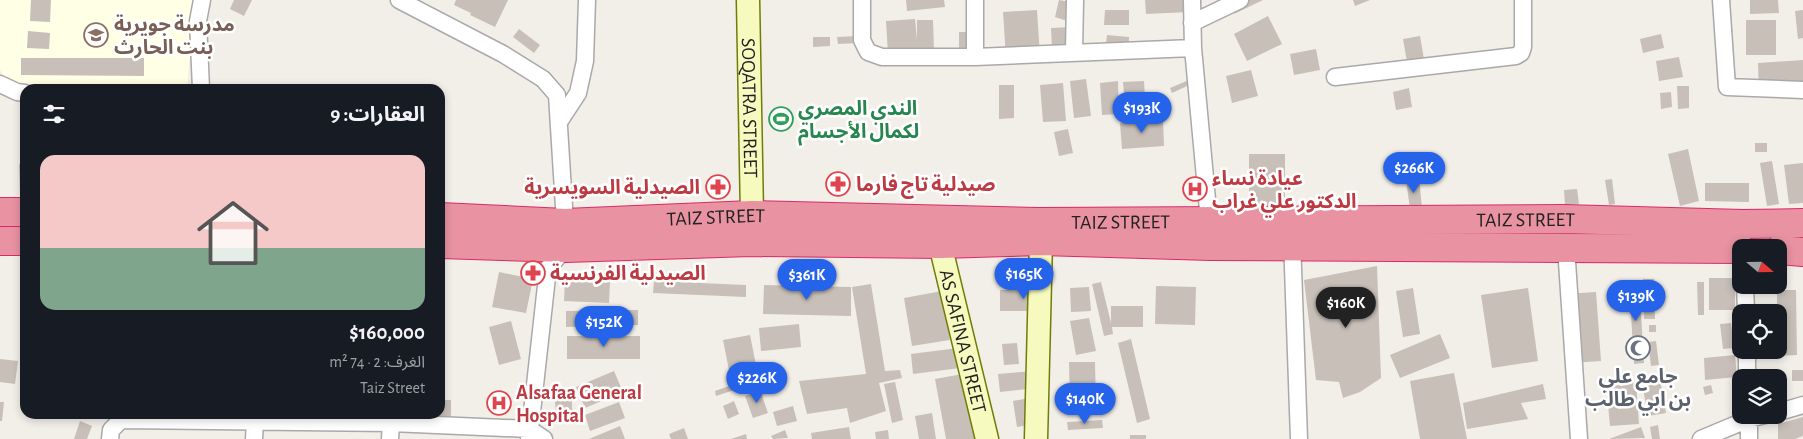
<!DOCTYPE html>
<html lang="ar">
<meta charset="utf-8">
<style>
:root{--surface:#171b24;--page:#20242c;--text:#f1f3f6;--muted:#9ea1a6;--accent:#2563eb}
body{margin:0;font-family:"Alegreya Sans","Noto Sans Arabic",sans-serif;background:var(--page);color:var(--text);direction:rtl;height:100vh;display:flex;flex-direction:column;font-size:19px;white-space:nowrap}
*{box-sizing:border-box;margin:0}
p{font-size:16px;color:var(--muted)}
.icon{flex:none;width:28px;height:28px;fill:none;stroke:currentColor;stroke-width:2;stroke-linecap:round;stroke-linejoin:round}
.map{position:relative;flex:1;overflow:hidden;direction:ltr}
.details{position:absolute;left:20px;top:84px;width:425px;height:335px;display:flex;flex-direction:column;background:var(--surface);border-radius:15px;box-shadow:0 2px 8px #0003;direction:rtl}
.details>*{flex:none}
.needle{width:32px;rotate:110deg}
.controls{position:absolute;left:1732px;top:239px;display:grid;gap:10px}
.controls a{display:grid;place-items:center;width:55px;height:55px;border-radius:10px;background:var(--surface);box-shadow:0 2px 8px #0003;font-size:25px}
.price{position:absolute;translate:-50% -42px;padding:0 11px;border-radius:18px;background:var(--accent);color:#fff;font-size:16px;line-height:32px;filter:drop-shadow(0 1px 2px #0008)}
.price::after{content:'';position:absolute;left:50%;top:30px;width:15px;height:11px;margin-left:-8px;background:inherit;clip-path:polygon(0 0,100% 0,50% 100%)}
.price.selected{background:#222;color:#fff}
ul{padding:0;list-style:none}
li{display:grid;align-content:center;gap:10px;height:265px;padding:0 20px}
li span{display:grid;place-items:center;height:155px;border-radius:15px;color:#555}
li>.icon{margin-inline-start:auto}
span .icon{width:90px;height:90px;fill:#fffc;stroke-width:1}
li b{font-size:21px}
h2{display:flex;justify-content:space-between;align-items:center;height:60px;padding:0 20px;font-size:21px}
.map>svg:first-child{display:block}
.education{fill:#ffffe5}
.building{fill:#c7bfb8}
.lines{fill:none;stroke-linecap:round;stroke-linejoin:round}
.street-casing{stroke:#a9a9a9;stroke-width:19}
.secondary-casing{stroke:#707d05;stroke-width:25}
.highway-casing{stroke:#dc2a67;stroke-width:30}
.street{stroke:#fff;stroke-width:16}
.secondary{stroke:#f7fabf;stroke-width:22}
.highway{stroke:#e892a2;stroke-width:28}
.labels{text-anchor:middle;stroke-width:5;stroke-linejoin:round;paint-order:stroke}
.education-label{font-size:20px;font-weight:bold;fill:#785e54;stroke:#fff;text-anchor:start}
.street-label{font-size:20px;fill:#222;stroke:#fff}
.leisure-label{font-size:20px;font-weight:bold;fill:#27864d;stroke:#fff;text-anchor:start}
.health-label{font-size:20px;font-weight:bold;fill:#be3a42;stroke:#fff;text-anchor:start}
.worship-label{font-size:20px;font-weight:bold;fill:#5b616d;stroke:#fff}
</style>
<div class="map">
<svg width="1803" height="439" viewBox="0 0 1803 439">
<rect width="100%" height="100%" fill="#f2efe9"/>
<path class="education" d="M0,0H195L187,89L18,84L4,77L0,70Z"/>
<path class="building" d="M31,0H51L50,22L30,21Z
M234,0H252L244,16L230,9Z
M456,0H508L495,27L470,15L471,13L454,5Z
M906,0H944L945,7L907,11Z
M1059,0L1071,2L1067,21L1055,17Z
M1145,0H1187L1188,12L1146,14Z
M1243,0H1263L1234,14Z
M1353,0H1370L1355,6Z
M1750,0H1778L1779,13L1750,14Z
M1037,10L1040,56L1006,58L1003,12Z
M1105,10H1129V25H1104Z
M1803,10V38L1798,39L1795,11Z
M1268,16L1282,44L1247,61L1234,34Z
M915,19L917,40V20H933L934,52L888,54L886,21Z
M1746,20H1776V55H1746Z
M1073,27L1074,47L1052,48L1051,28Z
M519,29L540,45L534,53L513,37Z
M28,31L50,33L49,49L27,48Z
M959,32H977V49H959Z
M1661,34L1664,48L1643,53L1640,39Z
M1107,35L1129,37L1128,55L1105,53Z
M858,36V43L838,44L837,37Z
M1420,36L1425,65L1408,68L1403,39Z
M813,37H830V46L813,47Z
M1316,49L1320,70L1294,75L1290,54Z
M1679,57L1683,77L1659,81L1656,61Z
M21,58H144V76L21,75Z
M1803,60V92L1759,94L1758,63Z
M1251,70L1258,96L1232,103L1226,76Z
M1196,77L1198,81L1172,93L1170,88Z
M1086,79L1091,116L1074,118L1070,81Z
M1118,81L1119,114L1102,115L1100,83Z
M1144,81L1146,114L1126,116L1123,82Z
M1063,83L1066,121L1043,122L1040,85Z
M999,85H1014V118L999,119Z
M1677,86H1689V108L1678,109Z
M1409,88L1412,107L1396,110L1393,92Z
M1671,92L1672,107L1661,109L1660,93Z
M1163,120L1164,146L1122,149L1120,123Z
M1068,129L1073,153L1059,156L1054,132Z
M1755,143H1767V152H1755Z
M1688,149L1699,201L1680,206L1668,154Z
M1249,154H1285V206L1249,207Z
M1772,161L1779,204L1767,206L1760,163Z
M1803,163V203L1789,204L1784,165Z
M19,164H25V197H20Z
M1419,178L1422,208L1410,209L1406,180Z
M1612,179L1615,204L1609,205L1605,180Z
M1705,183H1749V202L1705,201Z
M1577,189L1579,204L1565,205L1564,190Z
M1377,266L1381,378L1360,392L1343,398L1339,382L1316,380L1304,280Z
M499,272L533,279L526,313L492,307Z
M1709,278H1735V310H1709Z
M565,279L610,281L609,303L564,301Z
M1643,279H1654L1655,319H1644Z
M1639,280L1644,363L1634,364L1629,281Z
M654,281L746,285V297L653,293Z
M1101,282L1111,323V306H1143V327H1112L1113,334L1104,336L1092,284Z
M1697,282H1704V315H1698Z
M871,284L885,371L900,370L902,378L879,383L886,411L850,423L847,408L807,414L799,381L866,374L852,287Z
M764,285L851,287V316L763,314Z
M1156,286L1196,287L1195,325L1155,324Z
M1089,287L1091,311L1071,312L1070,288Z
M1413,288L1420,334L1403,337L1396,291Z
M1528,288L1538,361L1492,368L1481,295Z
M1000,290H1048V311H1000Z
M1777,290H1796L1797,355L1778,356L1779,312H1777Z
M942,291L950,340L912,346L904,298Z
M1596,292L1601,361L1571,363L1566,294Z
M638,310V325L566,327V311Z
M1089,318L1096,351L1076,355L1070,321Z
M511,321L521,359L499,365L489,327Z
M1731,323L1734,348L1723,349L1720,324Z
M799,324L801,347L761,351L759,328Z
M1649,325H1656V332H1649Z
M1440,334L1450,358L1400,378L1390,355Z
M750,335L757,370L730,375L723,340Z
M567,336H640V359H567Z
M1131,339L1150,419L1137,423L1118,343Z
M1656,341L1659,365L1651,366L1648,342Z
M1017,343L1019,364L1004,365L1002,344Z
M958,348L960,368L913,374L911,354Z
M1735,355L1737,377L1705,380L1704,358Z
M0,359L18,361L15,384L0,382Z
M1069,362H1095L1096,405H1070Z
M1792,370H1803V381H1792Z
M614,371L623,392L585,408L576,387Z
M1033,371L1035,388L1000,392L998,374Z
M1454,373L1467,439H1420L1410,381Z
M963,374L975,439H946L935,379Z
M1779,378L1783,379L1782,390H1779Z
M1660,379L1666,413L1648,416L1642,383Z
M1636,381L1639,424L1610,426L1606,383Z
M895,382L903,420L892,423L884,384Z
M735,384L737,389L716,396L715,391Z
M1543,384L1546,399L1521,403L1528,419L1467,429L1463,403Z
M1711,385L1713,393L1705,395L1703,387Z
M571,389L573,422L557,424L554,391Z
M760,390L768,413L753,418L745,396Z
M1035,397L1039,423L1017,427L1013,401Z
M440,400H451V416L423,417V414H440Z
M734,401L739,414L728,419L723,406Z
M0,402H4L2,421H0Z
M619,402L625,418L590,431L585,415Z
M793,406L797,421L777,426L773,412Z
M932,413L936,439H919L915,416Z
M1803,417V436L1795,439H1778V424Z
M1102,420L1103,428L1068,430L1067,422Z
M80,421L92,426L87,439H74Z
M1658,425L1660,439H1652L1650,427Z
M620,426L625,439H589Z
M849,427L851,439H812L811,433Z
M1641,427L1645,438L1609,439Z
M684,428L688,439H671L669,434Z
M785,430L788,438L773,439L771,436Z
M888,430L889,439H876L875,432Z
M746,434L747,439H731Z
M1130,435H1146V439H1130Z"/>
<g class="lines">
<g class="street-casing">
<path id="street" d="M399,0L503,54L543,79L557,95L565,223
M862,0V40L868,52L882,57H975L1193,48
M975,0V57
M1192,0L1193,48L1209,221
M1721,0L1727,87L1803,90
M1192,23L1240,0
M1074,52L1075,0
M1335,77L1516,56L1521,53L1523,47V0
M0,84L17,92L25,93
M201,89L198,21L202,0
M559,122L578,93L585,61L587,0
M1292,239L1299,439
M1566,247L1579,439
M1745,285L1746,312
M1747,350V378
M1779,412L1803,405
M1749,415V439
M110,439L111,430L121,420L391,423V414
M254,439L255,422
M390,439L391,423L529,429L544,439
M529,439L548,268L566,248
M1701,439L1749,419L1765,415"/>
</g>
<g class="secondary-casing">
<g id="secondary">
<path id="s1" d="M748,0L752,215"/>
<path id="s2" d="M940,244L987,439"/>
<path d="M1036,439L1041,241"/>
</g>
</g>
<g class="highway-casing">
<g id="highway">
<path d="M0,212H25"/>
<path id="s3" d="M440,217L565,223L752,215L1038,222L1564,219L1743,224L1803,223"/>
<path d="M0,241H25"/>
<path d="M440,244L566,248L751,242L940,244L1041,241L1211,246L1741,249"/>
<path d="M1779,250L1803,252"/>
</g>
</g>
<use href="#street" class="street"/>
<use href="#secondary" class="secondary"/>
<use href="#highway" class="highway"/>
</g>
<defs>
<g id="school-ring" transform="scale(1.25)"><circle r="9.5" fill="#fff" stroke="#8d6e63" stroke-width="1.5"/><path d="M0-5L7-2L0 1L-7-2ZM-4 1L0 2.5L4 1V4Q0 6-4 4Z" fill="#8d6e63"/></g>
<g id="stadium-ring" transform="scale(1.25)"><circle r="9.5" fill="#fff" stroke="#2e9e5b" stroke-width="1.5"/><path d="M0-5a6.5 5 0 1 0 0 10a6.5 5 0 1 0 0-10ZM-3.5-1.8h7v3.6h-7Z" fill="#2e9e5b"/></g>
<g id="pharmacy-ring" transform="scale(1.25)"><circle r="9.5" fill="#fff" stroke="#e0444e" stroke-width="1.5"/><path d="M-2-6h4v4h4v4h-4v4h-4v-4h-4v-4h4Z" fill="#e0444e"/></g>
<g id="hospital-ring" transform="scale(1.25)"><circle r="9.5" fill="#fff" stroke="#e0444e" stroke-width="1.5"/><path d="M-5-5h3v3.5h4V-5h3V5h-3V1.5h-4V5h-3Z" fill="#e0444e"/></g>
<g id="mosque-ring" transform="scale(1.25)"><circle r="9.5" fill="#fff" stroke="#6b7280" stroke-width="1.5"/><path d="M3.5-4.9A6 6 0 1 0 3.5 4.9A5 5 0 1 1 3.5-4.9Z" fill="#6b7280"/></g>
</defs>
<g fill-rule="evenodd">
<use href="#school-ring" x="96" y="35"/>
<use href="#stadium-ring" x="781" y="119"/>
<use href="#pharmacy-ring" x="838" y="184"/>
<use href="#pharmacy-ring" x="718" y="187"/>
<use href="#hospital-ring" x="1195" y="189"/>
<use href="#pharmacy-ring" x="533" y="273"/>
<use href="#mosque-ring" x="1638" y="348"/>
<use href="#hospital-ring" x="499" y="403"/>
</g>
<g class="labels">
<g class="education-label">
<text x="114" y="31">مدرسة جويرية<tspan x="114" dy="23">بنت الحارث</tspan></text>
</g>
<g class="street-label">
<text dy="7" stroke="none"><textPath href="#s1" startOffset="108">SOQATRA STREET</textPath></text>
<text dy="7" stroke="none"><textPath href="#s3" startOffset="276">TAIZ STREET</textPath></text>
<text dy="7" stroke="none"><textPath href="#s3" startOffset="1086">TAIZ STREET</textPath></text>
<text dy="7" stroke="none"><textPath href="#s3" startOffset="681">TAIZ STREET</textPath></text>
<text dy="7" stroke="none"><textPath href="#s2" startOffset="100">AS SAFINA STREET</textPath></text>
</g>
<g class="leisure-label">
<text x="798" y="115">الندي المصري<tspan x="798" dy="23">لكمال الأجسام</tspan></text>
</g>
<g class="health-label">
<text x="1212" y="185">عيادة نساء<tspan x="1212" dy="23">الدكتور علي غراب</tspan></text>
<text x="856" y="191">صيدلية تاج فارما</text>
<text x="700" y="194" text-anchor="end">الصيدلية السويسرية</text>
<text x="550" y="280">الصيدلية الفرنسية</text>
<text x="516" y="399">Alsafaa General<tspan x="516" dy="23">Hospital</tspan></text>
</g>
<g class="worship-label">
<text x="1638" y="383">جامع علي<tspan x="1638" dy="23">بن ابي طالب</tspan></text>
</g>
</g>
</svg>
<div class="controls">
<a><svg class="needle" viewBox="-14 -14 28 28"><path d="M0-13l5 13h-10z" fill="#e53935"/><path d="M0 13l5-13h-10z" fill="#9ea1a6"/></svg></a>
<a><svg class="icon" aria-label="locate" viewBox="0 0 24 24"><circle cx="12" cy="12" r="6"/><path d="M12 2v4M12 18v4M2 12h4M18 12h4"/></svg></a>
<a><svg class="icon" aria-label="layers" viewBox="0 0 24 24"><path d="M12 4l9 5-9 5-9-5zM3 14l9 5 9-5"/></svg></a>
</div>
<b class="price" style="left:1142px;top:134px">$193K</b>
<b class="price" style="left:1414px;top:194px">$266K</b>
<b class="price" style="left:1024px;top:300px">$165K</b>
<b class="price" style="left:807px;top:301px">$361K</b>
<b class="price" style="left:1636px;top:322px">$139K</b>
<b class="price selected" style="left:1346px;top:329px">$160K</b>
<b class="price" style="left:604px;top:348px">$152K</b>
<b class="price" style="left:757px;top:404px">$226K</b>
<b class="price" style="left:1085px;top:425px">$140K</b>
<section class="details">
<h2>العقارات: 9<svg class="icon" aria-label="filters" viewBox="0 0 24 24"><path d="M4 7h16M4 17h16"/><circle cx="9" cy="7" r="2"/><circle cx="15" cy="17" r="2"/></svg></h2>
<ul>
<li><span style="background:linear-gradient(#f6c9c9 60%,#7fa58c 0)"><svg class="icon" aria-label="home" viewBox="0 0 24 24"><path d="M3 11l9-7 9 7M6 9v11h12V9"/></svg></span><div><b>$160,000</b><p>الغرف: 2 · 74 m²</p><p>Taiz Street</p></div></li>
</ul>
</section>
</div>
